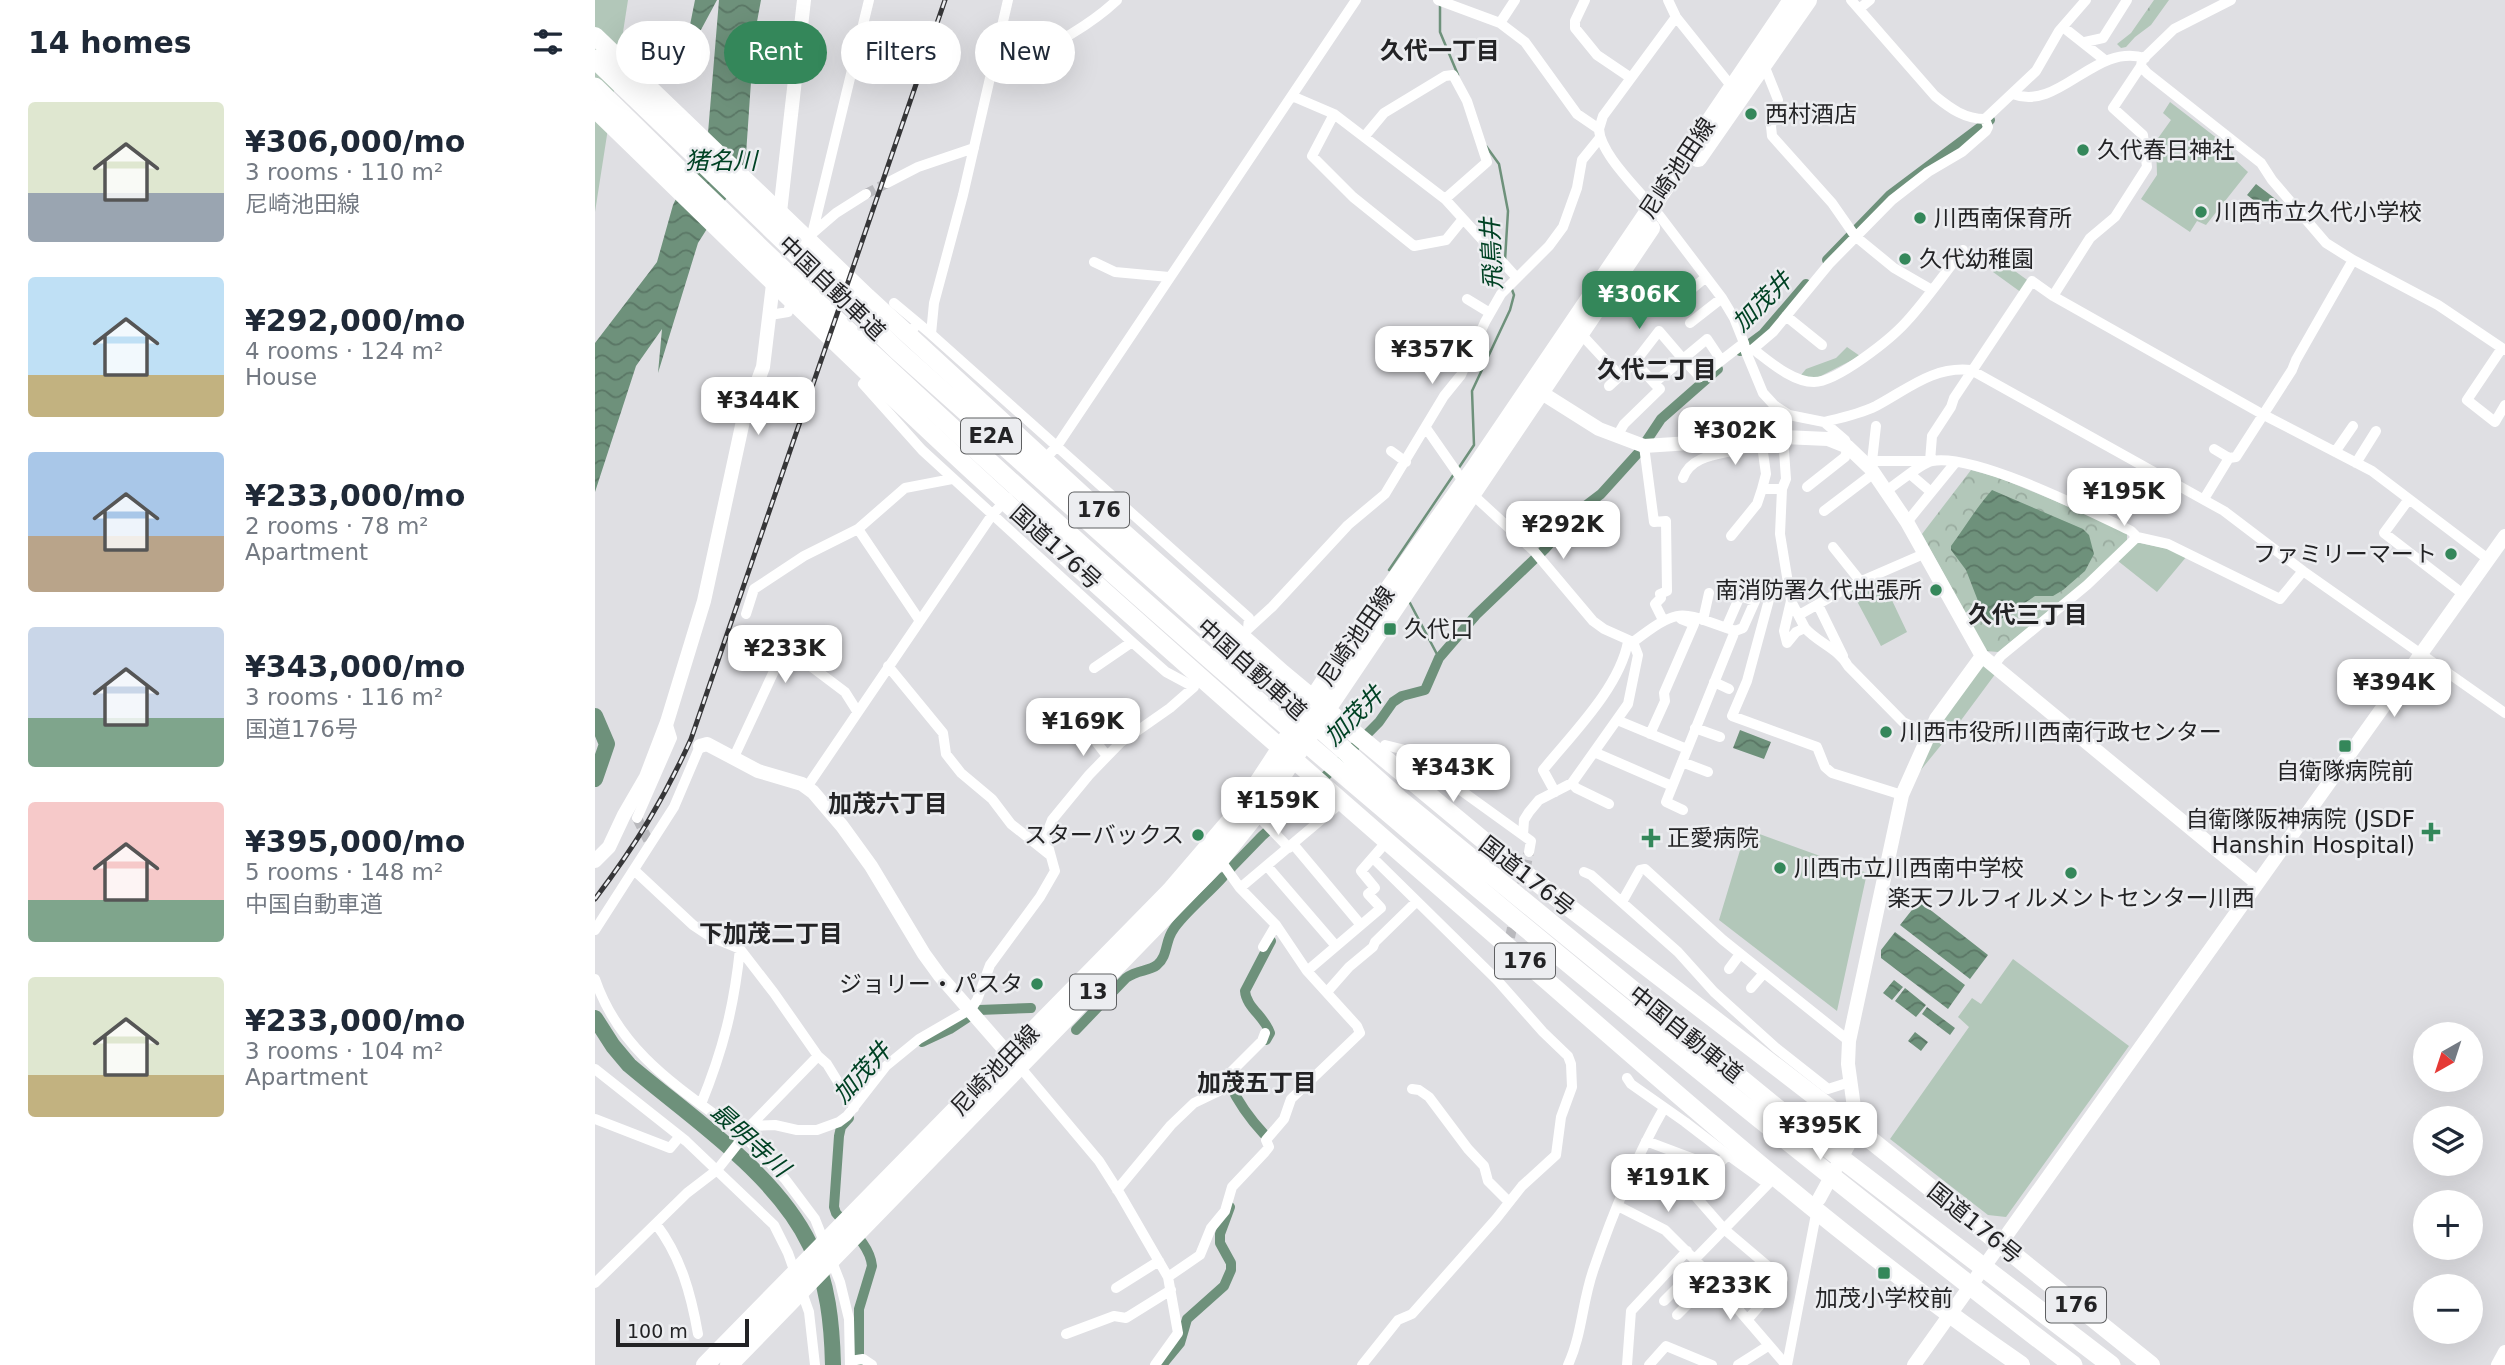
<!DOCTYPE html>
<meta charset="utf-8">
<style>
:root{--surface:#fff;--page:#f6f6f7;--text:#1f2937;--muted:#747a83;--accent:#34875a}
body{margin:0;font-family:"DejaVu Sans","Noto Sans JP",sans-serif;background:var(--page);color:var(--text);height:100vh;display:flex;flex-direction:column;font-size:26px;white-space:nowrap}
*{box-sizing:border-box;margin:0}
p{font-size:23px;color:var(--muted)}
.icon{flex:none;width:38px;height:38px;fill:none;stroke:currentColor;stroke-width:2;stroke-linecap:round;stroke-linejoin:round}
.map{position:relative;flex:1;overflow:hidden}
.drawer{display:flex;flex-direction:column;background:var(--surface);width:595px}
.drawer>*{flex:none}
.banner{position:absolute;left:21px;top:21px;width:665px;height:63px;display:flex;gap:14px}
.needle{width:46px;rotate:219deg}
.fabs{position:absolute;left:1818px;top:1022px;display:grid;gap:14px}
.fabs a{display:grid;place-items:center;width:70px;height:70px;border-radius:50%;background:var(--surface);box-shadow:0 7px 28px #0002;font-size:35px}
.scale{position:absolute;left:21px;bottom:18px;width:133px;box-sizing:border-box;padding-left:7px;border:4px solid #232325;border-top:0;font-size:19px;line-height:24px;white-space:nowrap;color:#232325;-webkit-text-stroke:5px #ecedf0;paint-order:stroke}
.price{position:absolute;translate:-50% -60px;padding:0 16px;border-radius:14px;background:#fff;color:#222;font-size:23px;line-height:46px;filter:drop-shadow(0 2px 4px #0008)}
.price::after{content:'';position:absolute;left:50%;top:42px;width:21px;height:16px;margin-left:-10px;background:inherit;clip-path:polygon(0 0,100% 0,50% 100%)}
.price.selected{background:var(--accent);color:#fff}
ul{padding:0;list-style:none}
li{display:flex;align-items:center;gap:21px;height:175px;padding:0 28px}
li span{display:grid;place-items:center;flex:none;width:196px;height:140px;border-radius:7px;color:#555}
li>.icon{margin-inline-start:auto}
span .icon{width:84px;height:84px;fill:#fffc;stroke-width:1}
li b{font-size:30px}
h2{display:flex;justify-content:space-between;align-items:center;height:84px;padding:0 28px;font-size:30px}
.tag{padding:0 24px;border-radius:32px;background:var(--surface);box-shadow:0 7px 28px #0002;font-size:24px;line-height:63px}
.tag.selected{background:var(--accent);color:#fff}
main{display:flex;flex:1;min-height:0}
.map>svg:first-child{display:block}
.forest{fill:url(#forest-crowns)}
.park{fill:#b2c7b9}
.water{fill:url(#water-waves)}
.lines{fill:none;stroke-linecap:round;stroke-linejoin:round}
.stream{stroke:#6e917b;stroke-width:2.5}
.canal{stroke:#6e917b;stroke-width:10}
.river{stroke:#6e917b;stroke-width:16}
.minor-tunnel{stroke:#b9b9bd;stroke-width:10;stroke-dasharray:10 5;stroke-linecap:butt}
.minor{stroke:#fff;stroke-width:10}
.tertiary{stroke:#fff;stroke-width:14}
.primary{stroke:#fff;stroke-width:18}
.trunk{stroke:#fff;stroke-width:18}
.motorway{stroke:#fff;stroke-width:19}
.rail-casing{stroke:#363638;stroke-width:5}
.rail{stroke:#ecedf0;stroke-width:2.5;stroke-dasharray:8;stroke-linecap:butt}
.poi-dot{fill:#34875a;stroke:#ecedf0;stroke-width:2.5}
.labels{text-anchor:middle;stroke-width:5;stroke-linejoin:round;paint-order:stroke}
.shield{fill:#ecedf0;stroke:#5f6062;stroke-width:2}
.shield-label{font-size:21px;font-weight:bold;fill:#232325}
.poi-label{font-size:23px;fill:#232325;stroke:#ecedf0;text-anchor:start}
.street-label{font-size:23px;fill:#232325;stroke:#ecedf0}
.neighbourhood-label{font-size:24px;font-weight:bold;fill:#232325;stroke:#ecedf0}
.water-label{font-size:24px;font-style:italic;fill:#004224;stroke:#ecedf0}
</style>
<main>
<section class="drawer">
<h2>14 homes<svg class="icon" aria-label="filters" viewBox="0 0 24 24"><path d="M4 7h16M4 17h16"/><circle cx="9" cy="7" r="2"/><circle cx="15" cy="17" r="2"/></svg></h2>
<ul>
<li><span style="background:linear-gradient(#dfe7d0 65%,#9aa5b1 0)"><svg class="icon" aria-label="home" viewBox="0 0 24 24"><path d="M3 11l9-7 9 7M6 9v11h12V9"/></svg></span><div><b>¥306,000/mo</b><p>3 rooms · 110 m²</p><p>尼崎池田線</p></div></li>
<li><span style="background:linear-gradient(#bfe0f5 70%,#c2b280 0)"><svg class="icon" aria-label="home" viewBox="0 0 24 24"><path d="M3 11l9-7 9 7M6 9v11h12V9"/></svg></span><div><b>¥292,000/mo</b><p>4 rooms · 124 m²</p><p>House</p></div></li>
<li><span style="background:linear-gradient(#a9c7e8 60%,#b9a48a 0)"><svg class="icon" aria-label="home" viewBox="0 0 24 24"><path d="M3 11l9-7 9 7M6 9v11h12V9"/></svg></span><div><b>¥233,000/mo</b><p>2 rooms · 78 m²</p><p>Apartment</p></div></li>
<li><span style="background:linear-gradient(#c9d6e8 65%,#7fa58c 0)"><svg class="icon" aria-label="home" viewBox="0 0 24 24"><path d="M3 11l9-7 9 7M6 9v11h12V9"/></svg></span><div><b>¥343,000/mo</b><p>3 rooms · 116 m²</p><p>国道176号</p></div></li>
<li><span style="background:linear-gradient(#f6c9c9 70%,#7fa58c 0)"><svg class="icon" aria-label="home" viewBox="0 0 24 24"><path d="M3 11l9-7 9 7M6 9v11h12V9"/></svg></span><div><b>¥395,000/mo</b><p>5 rooms · 148 m²</p><p>中国自動車道</p></div></li>
<li><span style="background:linear-gradient(#dfe7d0 70%,#c2b280 0)"><svg class="icon" aria-label="home" viewBox="0 0 24 24"><path d="M3 11l9-7 9 7M6 9v11h12V9"/></svg></span><div><b>¥233,000/mo</b><p>3 rooms · 104 m²</p><p>Apartment</p></div></li>
</ul>
</section>
<div class="map">
<svg width="1910" height="1365" viewBox="0 0 1910 1365">
<defs>
<pattern id="forest-crowns" width="20" height="18" patternUnits="userSpaceOnUse" patternTransform="scale(1.75)"><rect width="20" height="18" fill="#b2c7b9"/><path d="M2 6a3 3 0 1 1 6 0M12 15a3 3 0 1 1 6 0" fill="none" stroke="#99ab9f"/></pattern>
<pattern id="water-waves" width="16" height="10" patternUnits="userSpaceOnUse" patternTransform="scale(1.75)"><rect width="16" height="10" fill="#6e917b"/><path d="M0 5q4-4 8 0t8 0" fill="none" stroke="#5a7665"/></pattern>
</defs>
<rect width="100%" height="100%" fill="#dfdfe3"/>
<path class="forest" d="M1559,0H1574L1556,25L1540,37L1531,47L1526,48L1522,44L1536,33Z
M1376,470L1405,478L1532,531V542L1484,587L1403,652L1391,651L1327,534Z"/>
<path class="park" d="M0,0H33L0,212Z
M1575,102L1636,149L1640,160L1653,172L1611,225L1602,221L1595,232L1546,199L1562,175L1561,141L1576,120L1568,113Z
M1406,261L1435,282L1427,293L1398,272Z
M1252,347L1265,356L1220,379L1206,375L1211,369L1241,358Z
M1540,542L1579,550L1592,556L1562,592L1523,561Z
M1285,575L1312,632L1286,646L1256,590Z
M1388,661L1401,673L1364,723L1325,771L1343,721Z
M1159,832L1272,873L1242,1011L1124,920L1149,837Z
M1418,959L1534,1046L1411,1217L1393,1215L1295,1139L1374,1027L1363,1017L1377,998L1386,1004Z"/>
<path class="water" d="M100,0H122L87,65Z
M124,0H166L159,38L150,169L103,243L63,373L67,329L41,366L0,492V343L62,262L78,205L113,133Z
M1661,184L1687,204L1678,215L1652,195Z
M1397,490L1488,529L1494,535L1499,554L1490,571L1468,590L1458,596H1440L1400,623L1390,619L1371,570L1356,550V546C1370,527 1381,508 1397,490Z
M1145,730L1176,742L1169,759L1138,748Z
M1324,901L1393,955L1375,979L1305,925Z
M1300,932L1370,985L1353,1009L1286,958V950Z
M1299,980L1308,987L1297,1000L1288,993Z
M1310,988L1331,1005L1321,1017L1300,1001Z
M1332,1007L1360,1028L1355,1035L1327,1014Z
M1320,1032L1333,1042L1326,1051L1313,1041Z"/>
<g class="lines">
<path class="stream" d="M845,5V32L863,75
M891,146L904,164L913,211L910,260
M863,469L879,445L877,391L915,310L919,295L916,287
M794,570L859,474
M815,603L844,658"/>
<path class="canal" d="M1232,260L1295,195L1395,120
M1145,351L1168,334L1211,284
M634,870L667,836L700,807L784,722L798,702L807,696L830,690L844,658L881,615L950,549L985,510L1006,494L1044,452L1066,419L1123,369
M481,1030L531,978C543,969 553,972 562,965C573,956 570,941 578,930C588,914 614,893 628,877
M671,1040L675,1033C670,1017 651,1007 650,991L676,941
M327,1042L355,1029L384,1010L436,1008
M639,1073L634,1083C643,1102 655,1119 669,1134
M254,1118L246,1127L244,1136L239,1207L241,1213C255,1229 275,1245 277,1266L264,1309V1365
M567,1365L585,1343L592,1319L629,1286L636,1270V1263L625,1243V1234L635,1207"/>
<path class="river" d="M0,716L12,744L0,779
M0,1018L18,1046L34,1065C95,1117 181,1173 215,1245C233,1283 237,1324 238,1365"/>
<path class="minor-tunnel" d="M271,194L292,183
M42,818L55,844
M924,899L934,852
M909,967L919,918"/>
<path class="minor" d="M413,0L368,195L339,303L336,334L654,618L653,629
M843,0L905,23L930,42L982,114L1004,129C1005,153 1041,187 1056,206
M990,0L980,21V28L1002,55L1036,78
M1073,0L1081,17L1137,87
M1256,0L1340,96C1356,109 1370,119 1390,119
M1264,9L1275,0
M905,23L920,0
M1468,27L1511,61
M1490,42L1508,38L1532,0
M1169,65L1183,100L1176,126L1177,136L1237,203L1260,236L1299,268L1337,290
M1546,66L1552,73L1666,163L1677,180L1731,243L1758,260L1843,305L1910,350
M398,68L407,71C447,50 489,31 522,0
M1418,94C1464,112 1500,42 1550,58
M697,96L739,114L850,199L922,278
M739,114L717,156L758,197L819,246L851,240L868,219
M1004,129L1008,116L1081,17
M769,137L789,113L850,76L858,75L872,101L892,162L850,199
M292,183L323,167L379,148
M1064,215L1127,298L1139,318L1149,343
M219,232L241,213L271,194
M214,247L274,0
M499,262L520,272L574,277
M1458,296L1495,238L1520,217L1552,167L1548,135L1518,108L1546,66L1547,60L1579,29L1636,0
M872,299L895,313
M1081,302L1110,278
M299,303L323,323
M175,315L193,312L198,295
M1191,316L1227,345
M1095,323L1127,298
M986,334L1025,376
M311,337L323,323L336,334
M1907,348L1872,400L1900,422L1910,405
M1158,349C1174,361 1197,382 1219,382C1242,382 1296,339 1312,321C1332,299 1349,274 1368,250
M1151,352L1168,393L1179,405L1194,415L1229,422L1250,440L1253,447L1250,457L1212,487
M1126,360L1112,339L1088,359L1105,377L1149,343L1151,352L1158,349L1178,332L1234,264L1297,200L1333,172L1367,152L1391,131L1393,127L1390,119L1441,71L1464,31L1491,0
M1014,386L1040,362
M1229,422C1246,418 1265,414 1281,406C1313,389 1338,366 1376,370L1629,511L1708,571L1910,713
M831,428L877,494L939,551L998,621L1009,629L1038,642C1087,605 1084,612 1140,631L1071,802L1088,810
M1022,436L1029,424L1065,389L1059,383L1088,359L1064,331L1040,362L1059,383
M1188,437L1191,479L1187,489L1185,534L1196,601L1189,631L1192,643L1201,632L1210,628L1196,601
M1166,438L1171,474L1167,489
M1049,446L1059,522L1071,521L1072,591L1065,594L1066,598L1060,604L1068,620
M1619,449L1634,458L1641,457L1697,370L1701,360L1758,260
M796,451L811,462
M1740,452L1758,426
M1277,461L1281,426
M446,463L462,446L761,0
M1761,463L1781,431
M1276,469L1277,461H1335L1337,436L1356,407L1359,398L1437,281L1458,296L1667,414L1777,471L1893,559
M1315,474L1336,492
M1088,478C1097,453 1128,455 1150,448L1151,440
M1291,491C1302,484 1326,463 1337,461C1380,453 1494,511 1536,531L1542,537
M1609,499L1634,458
M1814,499L1789,533L1868,594
M1229,511L1279,473
M1312,522L1360,463
M263,529L325,621
M1136,536L1162,504L1167,489H1187
M1238,547L1266,582
M1175,596L1152,681L1137,716L1222,747L1230,767L1237,773L1307,795
M1223,605L1248,656
M151,614L159,589L209,556L263,529L310,488L357,479
M1204,615L1255,586L1331,553
M1108,620L1114,593
M1131,628L1145,596L1160,601L1148,628L1140,631
M1210,628C1223,643 1244,649 1253,666L1308,722L1334,734
M653,629L677,607L753,525L790,494L849,396L866,375L890,322L906,294L954,246L968,227L982,188L987,160L1004,139
M1399,665L1406,656L1492,585L1542,537L1573,544L1685,599L1708,571
M293,666L348,733L351,754L366,773L397,799L416,824L455,855
M499,668L537,642
M1119,682L1134,689
M513,714L521,709L537,735
M1022,720L1092,749
M488,725L512,756
M1100,728L1125,737
M1055,734L1070,701L1069,693L1099,624L1086,619
M790,745L810,750L936,841L934,852
M999,752L1077,786
M139,757L187,654L197,652L250,692L262,711
M1087,762L1113,772
M977,783L981,788L1014,804
M212,787L397,515L413,498
M960,792L948,770C978,733 1024,688 1033,642
M660,816L668,821L694,848
M42,818L77,738L72,722
M928,835L929,820L934,812L944,800L977,783L1033,704L1043,655L1038,642
M698,844L766,925
M672,866L741,946
M989,872L996,875L1083,952L1119,992L1181,1048L1233,1089L1255,1082
M645,888L740,808
M1027,902L1045,870L1050,869L1128,940L1254,1041
M0,930L79,807L105,746
M668,947L681,925
M1134,969L1145,954
M712,971L786,908L773,894L780,888L766,871L786,848
M0,979C26,1055 88,1090 149,1136L155,1126L223,1056L179,993L145,949L116,937L98,925L39,870
M902,980L909,967
M1156,988L1169,973
M732,992L754,967L778,947L780,942L821,902
M223,1056L232,1064L259,1108
M425,1067L504,1161L525,1194L573,1277L583,1333L560,1365
M0,1069L91,1141L179,1225L193,1253L214,1312L220,1365
M1032,1078L1036,1084L1090,1122L1133,1155L1095,1190L1037,1172
M817,1089L824,1090L834,1097L873,1149L889,1166L893,1181L914,1202
M106,1104C128,1050 139,1007 145,949
M0,1119L75,1148L85,1136
M155,1126L180,1125L202,1130H222L244,1122L252,1116L291,1066L324,1039L376,1009L382,1000L395,965L445,897L460,871L452,842V833L457,820L494,775L525,743L575,708L599,687L571,672L537,642L327,450L268,384L279,372
M1051,1141L1120,1167
M1133,1155L1173,1184L1178,1178
M522,1190L576,1125L599,1103L624,1091L632,1076L667,1041L670,1033
M1095,1190L1129,1229L1188,1279L1153,1319
M1023,1206L1070,1230L1105,1265L1191,1365
M61,1224C86,1257 96,1294 103,1334
M1100,1259L1173,1184
M573,1277L605,1255L616,1228L630,1211L637,1187L670,1152L674,1147L671,1140L689,1119L696,1099L765,1033L762,1026L712,971L681,925L645,888L625,860
M0,1283L92,1193L122,1170L149,1136L190,1179L220,1219L245,1282L254,1319L255,1365
M521,1288L564,1261
M1069,1301L1105,1265
M1082,1315L1118,1279
M471,1334L519,1316L531,1318L576,1290
M255,1361L268,1359L277,1365
M767,1365L803,1320L817,1314L901,1219L927,1186L961,1155L966,1117L977,1087L976,1064L973,1056L948,1032L902,980L778,858
M973,1365C987,1335 987,1303 998,1271C1017,1215 1040,1159 1069,1108
M1032,1365L1036,1311L1092,1251
M1054,1365L1071,1346L1117,1365
M1143,1365L1173,1346
M1192,1365L1222,1209"/>
<path class="tertiary" d="M184,221L209,0
M939,388L1004,429L1049,446L1188,437L1233,439L1253,447L1276,469L1312,522L1387,656L1662,883
M105,746L112,744L163,771L207,784L218,792L247,826L276,866L329,954L345,976L421,1063
M0,861L14,847L29,815L51,777L72,722L109,601L148,421L168,367L179,276
M1224,1199L1262,1129L1253,1064L1254,1041L1307,795L1341,719L1387,656
M1319,1365L1910,536
M1903,1365L1910,1352"/>
<path class="primary" d="M1103,158L1213,0
M110,1365L575,891L647,807L748,653L879,469L1197,0
M134,1365L625,860L660,816L1056,228"/>
<path class="trunk" d="M0,36L272,297L528,532L687,673L906,855L1262,1129L1556,1365
M0,109C126,231 250,354 379,473C543,624 711,771 879,917C1057,1072 1232,1231 1426,1365"/>
<path class="motorway" d="M0,59L303,351L804,799L1200,1123L1516,1365
M0,87C340,424 698,741 1070,1042C1204,1151 1340,1260 1478,1365"/>
<g class="rail-casing">
<path id="rail" d="M0,899C40,846 69,799 96,739L350,0"/>
</g>
<use href="#rail" class="rail"/>
</g>
<g class="poi-dot">
<circle cx="1156" cy="114" r="7"/>
<circle cx="1488" cy="150" r="7"/>
<circle cx="1606" cy="212" r="7"/>
<circle cx="1325" cy="218" r="7"/>
<circle cx="1310" cy="259" r="7"/>
<circle cx="1856" cy="554" r="7"/>
<circle cx="1341" cy="590" r="7"/>
<rect x="788" y="622" width="14" height="14" rx="3.5"/>
<circle cx="1291" cy="732" r="7"/>
<rect x="1743" y="739" width="14" height="14" rx="3.5"/>
<path d="M1832.5 821.5h7v7h7v7h-7v7h-7v-7h-7v-7h7z"/>
<circle cx="603" cy="835" r="7"/>
<path d="M1052.5 827.5h7v7h7v7h-7v7h-7v-7h-7v-7h7z"/>
<circle cx="1185" cy="868" r="7"/>
<circle cx="1476" cy="873" r="7"/>
<circle cx="442" cy="984" r="7"/>
<rect x="1282" y="1266" width="14" height="14" rx="3.5"/>
</g>
<g class="labels">
<g class="shield">
<rect x="366" y="418.5" width="60" height="35" rx="5"/>
<rect x="474" y="492.5" width="60" height="35" rx="5"/>
<rect x="900" y="943.5" width="60" height="35" rx="5"/>
<rect x="475" y="974.5" width="46" height="35" rx="5"/>
<rect x="1451" y="1287.5" width="60" height="35" rx="5"/>
</g>
<g class="shield-label">
<text x="396" y="443">E2A</text>
<text x="504" y="517">176</text>
<text x="930" y="968">176</text>
<text x="498" y="999">13</text>
<text x="1481" y="1312">176</text>
</g>
<g class="poi-label">
<text x="1170" y="122">西村酒店</text>
<text x="1502" y="158">久代春日神社</text>
<text x="1620" y="220">川西市立久代小学校</text>
<text x="1339" y="226">川西南保育所</text>
<text x="1324" y="267">久代幼稚園</text>
<text x="1842" y="562" text-anchor="end">ファミリーマート</text>
<text x="1327" y="598" text-anchor="end">南消防署久代出張所</text>
<text x="809" y="637">久代口</text>
<text x="1305" y="740">川西市役所川西南行政センター</text>
<text x="1750" y="779" text-anchor="middle">自衛隊病院前</text>
<text x="1820" y="827" text-anchor="end">自衛隊阪神病院 (JSDF<tspan x="1820" dy="26">Hanshin Hospital)</tspan></text>
<text x="589" y="843" text-anchor="end">スターバックス</text>
<text x="1072" y="846">正愛病院</text>
<text x="1199" y="876">川西市立川西南中学校</text>
<text x="1476" y="906" text-anchor="middle">楽天フルフィルメントセンター川西</text>
<text x="428" y="992" text-anchor="end">ジョリー・パスタ</text>
<text x="1289" y="1306" text-anchor="middle">加茂小学校前</text>
</g>
<g class="street-label">
<text transform="translate(1082 168) rotate(-56)" y="8">尼崎池田線</text>
<text transform="translate(237 288) rotate(44)" y="8">中国自動車道</text>
<text transform="translate(461 547) rotate(42)" y="8">国道176号</text>
<text transform="translate(761 636) rotate(-55)" y="8">尼崎池田線</text>
<text transform="translate(657 669) rotate(42)" y="8">中国自動車道</text>
<text transform="translate(932 876) rotate(38)" y="8">国道176号</text>
<text transform="translate(1091 1034) rotate(39)" y="8">中国自動車道</text>
<text transform="translate(400 1070) rotate(-46)" y="8">尼崎池田線</text>
<text transform="translate(1380 1223) rotate(39)" y="8">国道176号</text>
</g>
<g class="neighbourhood-label">
<text x="845" y="59">久代一丁目</text>
<text x="1062" y="378">久代二丁目</text>
<text x="1433" y="623">久代三丁目</text>
<text x="293" y="812">加茂六丁目</text>
<text x="176" y="942">下加茂二丁目</text>
<text x="662" y="1091">加茂五丁目</text>
</g>
<g class="water-label">
<text x="126" y="169">猪名川</text>
<text transform="translate(897 254) rotate(-93)" y="8">飛鳥井</text>
<text transform="translate(1167 302) rotate(-45)" y="8">加茂井</text>
<text transform="translate(759 716) rotate(-45)" y="8">加茂井</text>
<text transform="translate(267 1073) rotate(-48)" y="8">加茂井</text>
<text transform="translate(155 1140) rotate(42)" y="8">最明寺川</text>
</g>
</g>
</svg>
<div class="fabs">
<a><svg class="needle" viewBox="-14 -14 28 28"><path d="M0-13l5 13h-10z" fill="#e53935"/><path d="M0 13l5-13h-10z" fill="#747a83"/></svg></a>
<a><svg class="icon" aria-label="layers" viewBox="0 0 24 24"><path d="M12 4l9 5-9 5-9-5zM3 14l9 5 9-5"/></svg></a>
<a>+</a>
<a>−</a>
</div>
<div class="scale">100 m</div>
<b class="price selected" style="left:1044px;top:331px">¥306K</b>
<b class="price" style="left:837px;top:386px">¥357K</b>
<b class="price" style="left:163px;top:437px">¥344K</b>
<b class="price" style="left:1140px;top:467px">¥302K</b>
<b class="price" style="left:1529px;top:528px">¥195K</b>
<b class="price" style="left:968px;top:561px">¥292K</b>
<b class="price" style="left:190px;top:685px">¥233K</b>
<b class="price" style="left:1799px;top:719px">¥394K</b>
<b class="price" style="left:488px;top:758px">¥169K</b>
<b class="price" style="left:858px;top:804px">¥343K</b>
<b class="price" style="left:683px;top:837px">¥159K</b>
<b class="price" style="left:1225px;top:1162px">¥395K</b>
<b class="price" style="left:1073px;top:1214px">¥191K</b>
<b class="price" style="left:1135px;top:1322px">¥233K</b>
<div class="banner">
<a class="tag">Buy</a>
<a class="tag selected">Rent</a>
<a class="tag">Filters</a>
<a class="tag">New</a>
</div>
</div>
</main>
